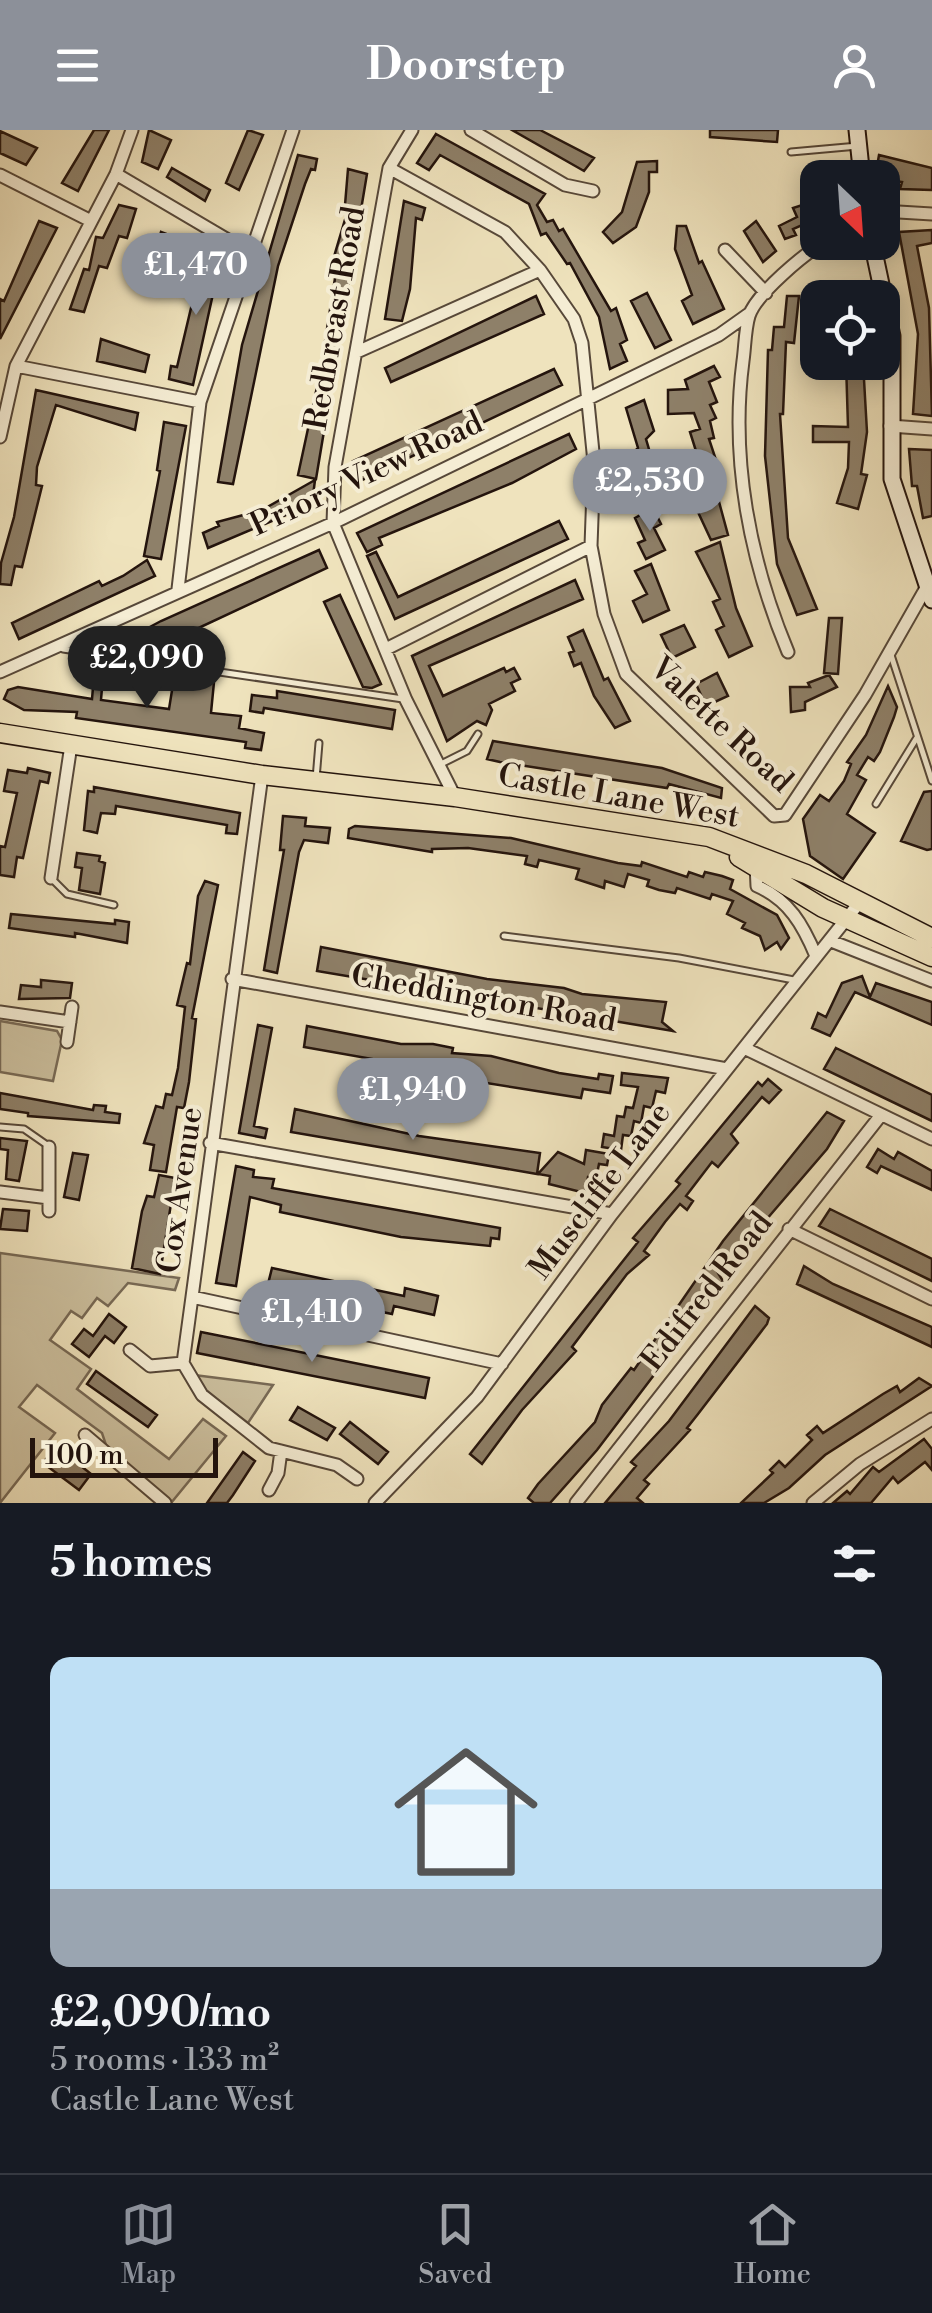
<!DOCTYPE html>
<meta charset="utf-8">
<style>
:root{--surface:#171b24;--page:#20242c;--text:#f1f3f6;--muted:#9ea1a6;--line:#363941;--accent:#8c9099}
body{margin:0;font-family:"Libre Bodoni",serif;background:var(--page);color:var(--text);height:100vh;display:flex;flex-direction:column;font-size:38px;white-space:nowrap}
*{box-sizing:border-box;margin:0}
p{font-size:32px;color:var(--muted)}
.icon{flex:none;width:55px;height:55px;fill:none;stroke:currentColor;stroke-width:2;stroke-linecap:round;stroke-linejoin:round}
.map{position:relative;height:1373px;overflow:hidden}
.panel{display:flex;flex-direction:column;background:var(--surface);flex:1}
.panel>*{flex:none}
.needle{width:65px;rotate:155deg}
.tools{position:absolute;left:800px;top:30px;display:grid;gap:20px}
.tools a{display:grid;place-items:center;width:100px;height:100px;border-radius:20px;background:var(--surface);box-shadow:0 5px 25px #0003;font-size:50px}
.scale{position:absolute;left:30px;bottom:25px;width:188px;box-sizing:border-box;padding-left:10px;border:5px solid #24140d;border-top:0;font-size:28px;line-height:35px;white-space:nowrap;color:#24140d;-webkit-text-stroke:8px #f5edd4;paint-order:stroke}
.price{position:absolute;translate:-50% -85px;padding:0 22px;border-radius:35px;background:var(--accent);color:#fff;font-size:32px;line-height:65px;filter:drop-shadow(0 2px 5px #0008)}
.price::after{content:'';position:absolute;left:50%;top:60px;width:30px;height:22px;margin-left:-15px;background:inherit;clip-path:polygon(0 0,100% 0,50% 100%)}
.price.active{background:#222;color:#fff}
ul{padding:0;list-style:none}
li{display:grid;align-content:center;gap:20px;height:530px;padding:0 50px}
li+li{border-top:2px solid var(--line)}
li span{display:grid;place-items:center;height:310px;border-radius:20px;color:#555}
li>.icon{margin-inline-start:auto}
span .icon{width:180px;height:180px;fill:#fffc;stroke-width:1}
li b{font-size:42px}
h2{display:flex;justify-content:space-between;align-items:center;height:120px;padding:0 50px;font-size:42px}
header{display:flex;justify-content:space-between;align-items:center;height:130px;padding:0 50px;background:var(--accent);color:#fff;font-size:45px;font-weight:800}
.menu{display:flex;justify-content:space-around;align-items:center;height:140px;border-top:2px solid var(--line);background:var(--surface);font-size:28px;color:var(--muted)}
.menu a{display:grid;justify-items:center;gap:5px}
.menu .active{color:var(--accent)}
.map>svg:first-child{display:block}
.green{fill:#ccc09f;stroke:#786a56;stroke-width:2.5}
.building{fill:#8e8069;stroke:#24140d;stroke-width:2.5}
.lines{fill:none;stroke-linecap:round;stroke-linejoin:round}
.lane-casing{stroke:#574839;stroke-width:9}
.street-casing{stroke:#574839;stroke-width:15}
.secondary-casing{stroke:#24140d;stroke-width:19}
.primary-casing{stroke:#24140d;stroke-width:21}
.lane{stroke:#f5edd4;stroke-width:5}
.street{stroke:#f5edd4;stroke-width:11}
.secondary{stroke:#f5edd4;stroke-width:15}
.primary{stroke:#efe3bd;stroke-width:18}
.labels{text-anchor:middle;stroke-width:8;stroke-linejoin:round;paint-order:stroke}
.street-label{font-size:32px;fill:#24140d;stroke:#f5edd4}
</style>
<header><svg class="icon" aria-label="menu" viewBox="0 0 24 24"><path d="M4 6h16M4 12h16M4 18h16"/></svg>Doorstep<svg class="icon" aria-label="person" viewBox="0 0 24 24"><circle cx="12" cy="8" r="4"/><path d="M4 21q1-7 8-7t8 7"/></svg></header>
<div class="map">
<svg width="932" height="1373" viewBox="0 0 932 1373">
<rect width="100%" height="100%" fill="#efe3bd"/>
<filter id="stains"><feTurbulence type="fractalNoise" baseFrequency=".002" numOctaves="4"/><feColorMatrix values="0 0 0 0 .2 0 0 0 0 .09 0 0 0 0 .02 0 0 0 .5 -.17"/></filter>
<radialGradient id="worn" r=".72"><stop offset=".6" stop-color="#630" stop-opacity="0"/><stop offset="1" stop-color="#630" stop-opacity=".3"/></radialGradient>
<path class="green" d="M0,891L57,901L62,910L53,951L0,942Z
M0,1123L179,1148L175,1160L128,1153L108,1176L97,1168L82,1188L71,1181L50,1210L91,1239L77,1259L169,1329L203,1289L226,1306L171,1373L110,1327L102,1303L37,1255L19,1277L55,1303L0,1373Z
M194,1245L273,1255L248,1293L207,1262Z"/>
<path class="building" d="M94,0H109L78,61L62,53Z
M149,0L171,10L158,39L142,32Z
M248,0L263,5L239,60L226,53Z
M512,0H540L594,28L584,41Z
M710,0H778L777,12L710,7Z
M0,1L37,18L26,35L0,23Z
M436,4L545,64L537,75L547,92L553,90L559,101L563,99L611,181L616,178L627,210L620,214L627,231L610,239L599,187L570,133L567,134L546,103L541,105L529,74L440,25L429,40L417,33Z
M298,25L317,29L315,40L311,39L305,54L278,136L233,354L218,352L242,215Z
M879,25L932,38V60L900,59L902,52L875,48Z
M657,31V42H649V62L636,97L613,113L603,102L622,82L637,32Z
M172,38L210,60L205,71L167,47Z
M348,39L367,44L316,349L298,345L320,243L336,142H331L333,130L349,76L345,75Z
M818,70V88L793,99L796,105L785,109L779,96L797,87L793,78Z
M404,71L425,78L422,90L416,88L410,159L402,191L385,189Z
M119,75L136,79L127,108L119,106L107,138L99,136L84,182L70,179L84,139L89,140L96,107L103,108Z
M39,91L57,98L0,209V169L4,171Z
M756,91L776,121L763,132L744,101Z
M677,96H686L699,133L702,131L724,179L693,194L682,171L692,165L675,119Z
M932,100V113L917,116L929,178L932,286L913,284L918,204L899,102Z
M161,102L193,114L187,130L156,120Z
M195,125L220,132L193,255L169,249L171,236L177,237L191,178L194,161L187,160Z
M647,163L671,210L655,218L631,171Z
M536,166L544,184L391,252L385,238Z
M787,166H799L794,213L786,212L783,284H780L788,408L817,479L797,485L777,434L765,326L768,220H772L774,197H784Z
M101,209L149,225L145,242L97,231Z
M846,232H863L867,302L861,344L867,345L858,379L837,373L848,338L849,312H813V296L848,297Z
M714,236L720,247L709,252L717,272L710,275L716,288L710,291L714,308L709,309L717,333L713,334L715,357L728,405L711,410L691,367L698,365L693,342L702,340L690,302L700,299L694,283L668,284V260L688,259L685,250Z
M554,239L562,255L362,350L353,331Z
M36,260L138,283L135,300L56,275L37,337L36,355L42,356L22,437L15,436L11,455L0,454L1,433L14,387Z
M644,270L654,301L646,309L656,343L645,348L657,374L646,379L628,328L638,318L626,278Z
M164,292L186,296L161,429L144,426L160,341L157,340Z
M569,304L576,319L512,353L379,408L382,415L367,422L357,403Z
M909,319L932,320V386L923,388L917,356H912Z
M315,350L312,374L208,418L203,403L219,396L217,392L262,380Z
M653,378L661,394L654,398L665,420L646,429L638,413L645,410L635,388Z
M559,391L568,409L395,489L367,426L376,422L398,467Z
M720,412L736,478L752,516L729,527L716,500L724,496L713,472L720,469L696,422Z
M319,420L327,438L175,509L131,523L121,521L118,514L161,491Z
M147,430L155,446L19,509L12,493L99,451L102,456L123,446Z
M651,434L669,480L643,492L633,471L647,464L635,441Z
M575,450L583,469L429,536L443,566L504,538L506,542L514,538L520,549L511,553L515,561L489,574L492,580L486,595L477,591L447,611L412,526Z
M340,465L381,554L372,558L363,557L324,472Z
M829,488H842L838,544L824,543Z
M684,495L695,517L672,528L661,505Z
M583,500L604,550L608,548L630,591L615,598L594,566L581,533L574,536L569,523L574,521L568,507Z
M717,543L728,566L706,576L696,554Z
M829,545L837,557L805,572V580L791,582L790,557H810L808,553Z
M94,546H103L101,570L169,579L174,548L214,552L211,583L241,586L239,598L264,603L261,620L245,618L246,612L76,588L77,582L24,580L4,569L8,560L18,557L92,569Z
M888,556L897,577L894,587L880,622L874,631L868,627L857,645L866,650L847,684L875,703L843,749L810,726L803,689L820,665L829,671L844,651L851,634L847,632L866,605Z
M277,561L395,580L392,599L264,578L263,583L250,581L252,565L277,568Z
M493,611L662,638L722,658L721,668L669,654L667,658L500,632L487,629Z
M28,638L50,643L48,653L40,651L23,728L17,727L14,747L0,745V716L5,717L17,663L4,661L8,640L27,643Z
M94,657L240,683L237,704L226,703L227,695L116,676L115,684L101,683L97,703L84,700L88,661L94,662Z
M932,661V719L927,720L901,711L924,662Z
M283,686L306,688L305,696L330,698L328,713L304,710L299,722L277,843L264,840L284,720H280Z
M355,696L511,708L618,733L641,736L642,732L687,747L689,742L703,747L705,742L722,746L733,750L730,759L777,785L789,808L781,819L777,812L765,820L760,806L742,798L745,793L727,784L733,771L712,764L710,769L677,758L675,763L659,760L647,756L649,750L628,744L624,757L605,751L604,758L576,749L579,739L539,730L537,737L525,734L527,726L468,718L432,719V722L348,708L349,699Z
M77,723L100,726L99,731L105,733L100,764L79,760L82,738L75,737Z
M205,751L218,755L192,888L196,889L189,952L184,978L177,977L166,1042L150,1040L154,1015L144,1013L156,976L163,978L166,964L172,965L178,938L185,877L177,875L187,833L190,834L198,766Z
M11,784L115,794V790L129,792L127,813L75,803V807L9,798Z
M321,817L487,849L564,858L582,864L666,872L662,892L673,901L317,841Z
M862,846L870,867L876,853L932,872V895L855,862L830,906L812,898L818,883L826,887L842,853Z
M41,850L72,853L70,868L19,869L21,855L41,857Z
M258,895L272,898L254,996L267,999L265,1008L239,1003Z
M307,896L401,914H433L453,918L452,923L491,926L559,943L598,949L599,944L613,946L610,963L583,959L581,968L455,948V942L436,938L378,934V930L304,917Z
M836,918L932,965V991L824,939Z
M622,943L668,948L665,963L656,961L652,978L644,976L641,993L634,991L631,1006L623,1005L621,1020L602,1017L604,1004L614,1006L617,986L624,987L626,977L633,978L638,957L621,955Z
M768,949L781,960L769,973L762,967L731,1004L738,1013L718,1037L712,1032L686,1066L693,1071L687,1080L680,1074L665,1092L644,1121L649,1125L627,1144L572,1217L576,1221L522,1280L482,1334L470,1324L638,1112L633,1108L680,1054L676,1051L758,952L762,956Z
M0,963L93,980L94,975L106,976L105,982L120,984L119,993L28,986V983L0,979Z
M295,979L419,1006L540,1023L537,1044L291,1002Z
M827,982L844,991L827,1019L766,1090L726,1147L718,1143L723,1151L720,1158L597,1320L550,1373H534L528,1368L538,1354L595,1292L602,1275L631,1238L634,1240L723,1111Z
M0,1008L27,1011L19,1051L6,1049L8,1020L0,1019Z
M878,1019L894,1029L898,1022L932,1041V1060L881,1036L877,1043L867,1037Z
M586,1020L609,1024L607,1035L599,1034L596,1049L588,1047L585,1063L549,1054L550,1046L538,1044L558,1022L584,1034Z
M73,1023L88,1025L79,1070L64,1067Z
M236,1036L254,1040L253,1047L274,1049L272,1058L500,1098L499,1109L491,1108L490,1116L401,1107L280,1082L281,1075L250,1067L236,1156L216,1153Z
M159,1045L175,1048L160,1144L132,1138L142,1081L147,1066L154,1067Z
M3,1079L29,1081L27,1101L0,1099Z
M830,1079L932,1129V1151L819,1096Z
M804,1136L833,1154L932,1197V1217L797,1154Z
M272,1138L404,1166L405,1158L438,1166L434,1185L394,1176L392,1184L267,1158Z
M755,1176L769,1188L767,1194L698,1284L687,1298L690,1300L644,1350L649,1354L637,1368L643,1373H605L636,1336L631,1332L669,1291Z
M109,1184L126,1197L114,1213L105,1206L89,1227L72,1214L84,1199L93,1206Z
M201,1202L429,1248L425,1268L197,1223Z
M96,1241L157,1285L148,1297L87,1254Z
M919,1248L932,1256L825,1325L789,1358L764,1373H741L773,1343L770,1340L779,1331L785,1337L812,1310L807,1305L817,1296L823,1303L883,1264L897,1256L900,1262Z
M298,1277L335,1298L327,1310L290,1290Z
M350,1292L388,1322L378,1334L340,1304Z
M924,1309L932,1319V1340L925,1332L898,1353L893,1347L871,1373H833L847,1361L850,1364L873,1337L879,1342Z
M56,1316L91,1344L79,1360L43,1333Z
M243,1322L255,1331L233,1365L227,1373H207Z"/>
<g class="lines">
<g class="lane-casing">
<path id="lane" d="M791,22L858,16
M63,519L403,569
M891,525L932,651
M441,634L467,621L478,604
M316,649L319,613
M876,674L916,609
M51,748L67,764L114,775
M504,806L679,828L794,850
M0,997L24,999L47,1015"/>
</g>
<g class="street-casing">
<path id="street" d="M412,0L389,38L335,337L333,393L406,570L455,667
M471,0L565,55L593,61
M389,38L505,102L540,140L574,189L582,213L594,332L591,416L604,484L626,544L774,686L785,685L865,565L926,458
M116,44L250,123
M0,45L91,91
M882,81L932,84
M725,120L766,163
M357,222L540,140
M16,236L200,272
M890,296L932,299
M0,307L16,236L116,44L132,0
M178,459L200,272L293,0
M386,519L591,416
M788,522C750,431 730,330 743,231C745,217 745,199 749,186C756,164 805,123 825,112
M0,542L333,393L719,205L750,183
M262,645L192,1167L502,1234
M756,735L757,756C789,770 803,795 816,826
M51,748L71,615
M831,811L932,851
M232,849L727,939
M0,882L70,892
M67,912L72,877
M744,918L932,1009
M210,1013L612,1084
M0,1062L49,1068
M49,1081V1017
M789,1099L932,1169
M192,1167L183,1233L202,1265L269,1318L337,1335L357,1349
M130,1220L150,1236L183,1233
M85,1305L165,1373
M269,1360L278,1343L281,1321
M375,1373L477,1267L612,1084L859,773
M576,1373L881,985
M813,1373L860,1334L932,1289"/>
</g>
<g class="secondary-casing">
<path id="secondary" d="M857,0L862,48
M872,112L892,206V349L932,470"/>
</g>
<g class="primary-casing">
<path id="primary" d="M0,603L262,645L455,667L709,707L806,744L932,808
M739,727L823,778L932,827"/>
</g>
<use href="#lane" class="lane"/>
<use href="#street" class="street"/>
<use href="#secondary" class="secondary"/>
<use href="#primary" class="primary"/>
</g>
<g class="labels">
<g class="street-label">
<text transform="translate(334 188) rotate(-80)" y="11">Redbreast Road</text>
<text transform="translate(366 343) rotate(-25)" y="11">Priory View Road</text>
<text transform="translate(722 594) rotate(43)" y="11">Valette Road</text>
<text transform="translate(619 665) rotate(10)" y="11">Castle Lane West</text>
<text transform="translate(484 867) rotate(10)" y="11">Cheddington Road</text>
<text transform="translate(179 1060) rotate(-82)" y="11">Cox Avenue</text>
<text transform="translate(599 1060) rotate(-53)" y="11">Muscliffe Lane</text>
<text transform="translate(706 1161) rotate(-52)" y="11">Edifred Road</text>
</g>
</g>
<rect width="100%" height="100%" filter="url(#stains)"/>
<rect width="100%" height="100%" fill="url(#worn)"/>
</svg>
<div class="tools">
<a><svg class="needle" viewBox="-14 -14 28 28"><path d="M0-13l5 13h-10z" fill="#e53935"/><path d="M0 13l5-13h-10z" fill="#9ea1a6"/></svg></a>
<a><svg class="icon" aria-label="locate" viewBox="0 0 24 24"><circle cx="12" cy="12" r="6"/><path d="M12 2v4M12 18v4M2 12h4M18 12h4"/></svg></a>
</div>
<div class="scale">100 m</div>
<b class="price" style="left:196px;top:188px">£1,470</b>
<b class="price" style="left:650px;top:404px">£2,530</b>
<b class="price active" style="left:147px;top:581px">£2,090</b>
<b class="price" style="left:413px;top:1013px">£1,940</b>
<b class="price" style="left:312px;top:1235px">£1,410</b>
</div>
<section class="panel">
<h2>5 homes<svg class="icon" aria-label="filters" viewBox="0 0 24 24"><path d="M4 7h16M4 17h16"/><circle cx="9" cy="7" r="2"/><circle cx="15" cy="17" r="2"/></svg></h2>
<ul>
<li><span style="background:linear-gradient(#bfe0f5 75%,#9aa5b1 0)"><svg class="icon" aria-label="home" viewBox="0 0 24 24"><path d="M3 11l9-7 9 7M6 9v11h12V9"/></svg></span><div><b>£2,090/mo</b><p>5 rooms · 133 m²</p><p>Castle Lane West</p></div></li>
</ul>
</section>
<nav class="menu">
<a class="active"><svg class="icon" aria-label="map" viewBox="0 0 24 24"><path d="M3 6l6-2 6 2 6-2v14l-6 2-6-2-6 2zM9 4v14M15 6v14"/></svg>Map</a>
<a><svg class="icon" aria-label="saved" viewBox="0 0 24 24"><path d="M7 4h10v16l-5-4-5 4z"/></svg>Saved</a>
<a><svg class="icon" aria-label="home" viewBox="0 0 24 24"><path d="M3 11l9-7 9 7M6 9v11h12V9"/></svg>Home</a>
</nav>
